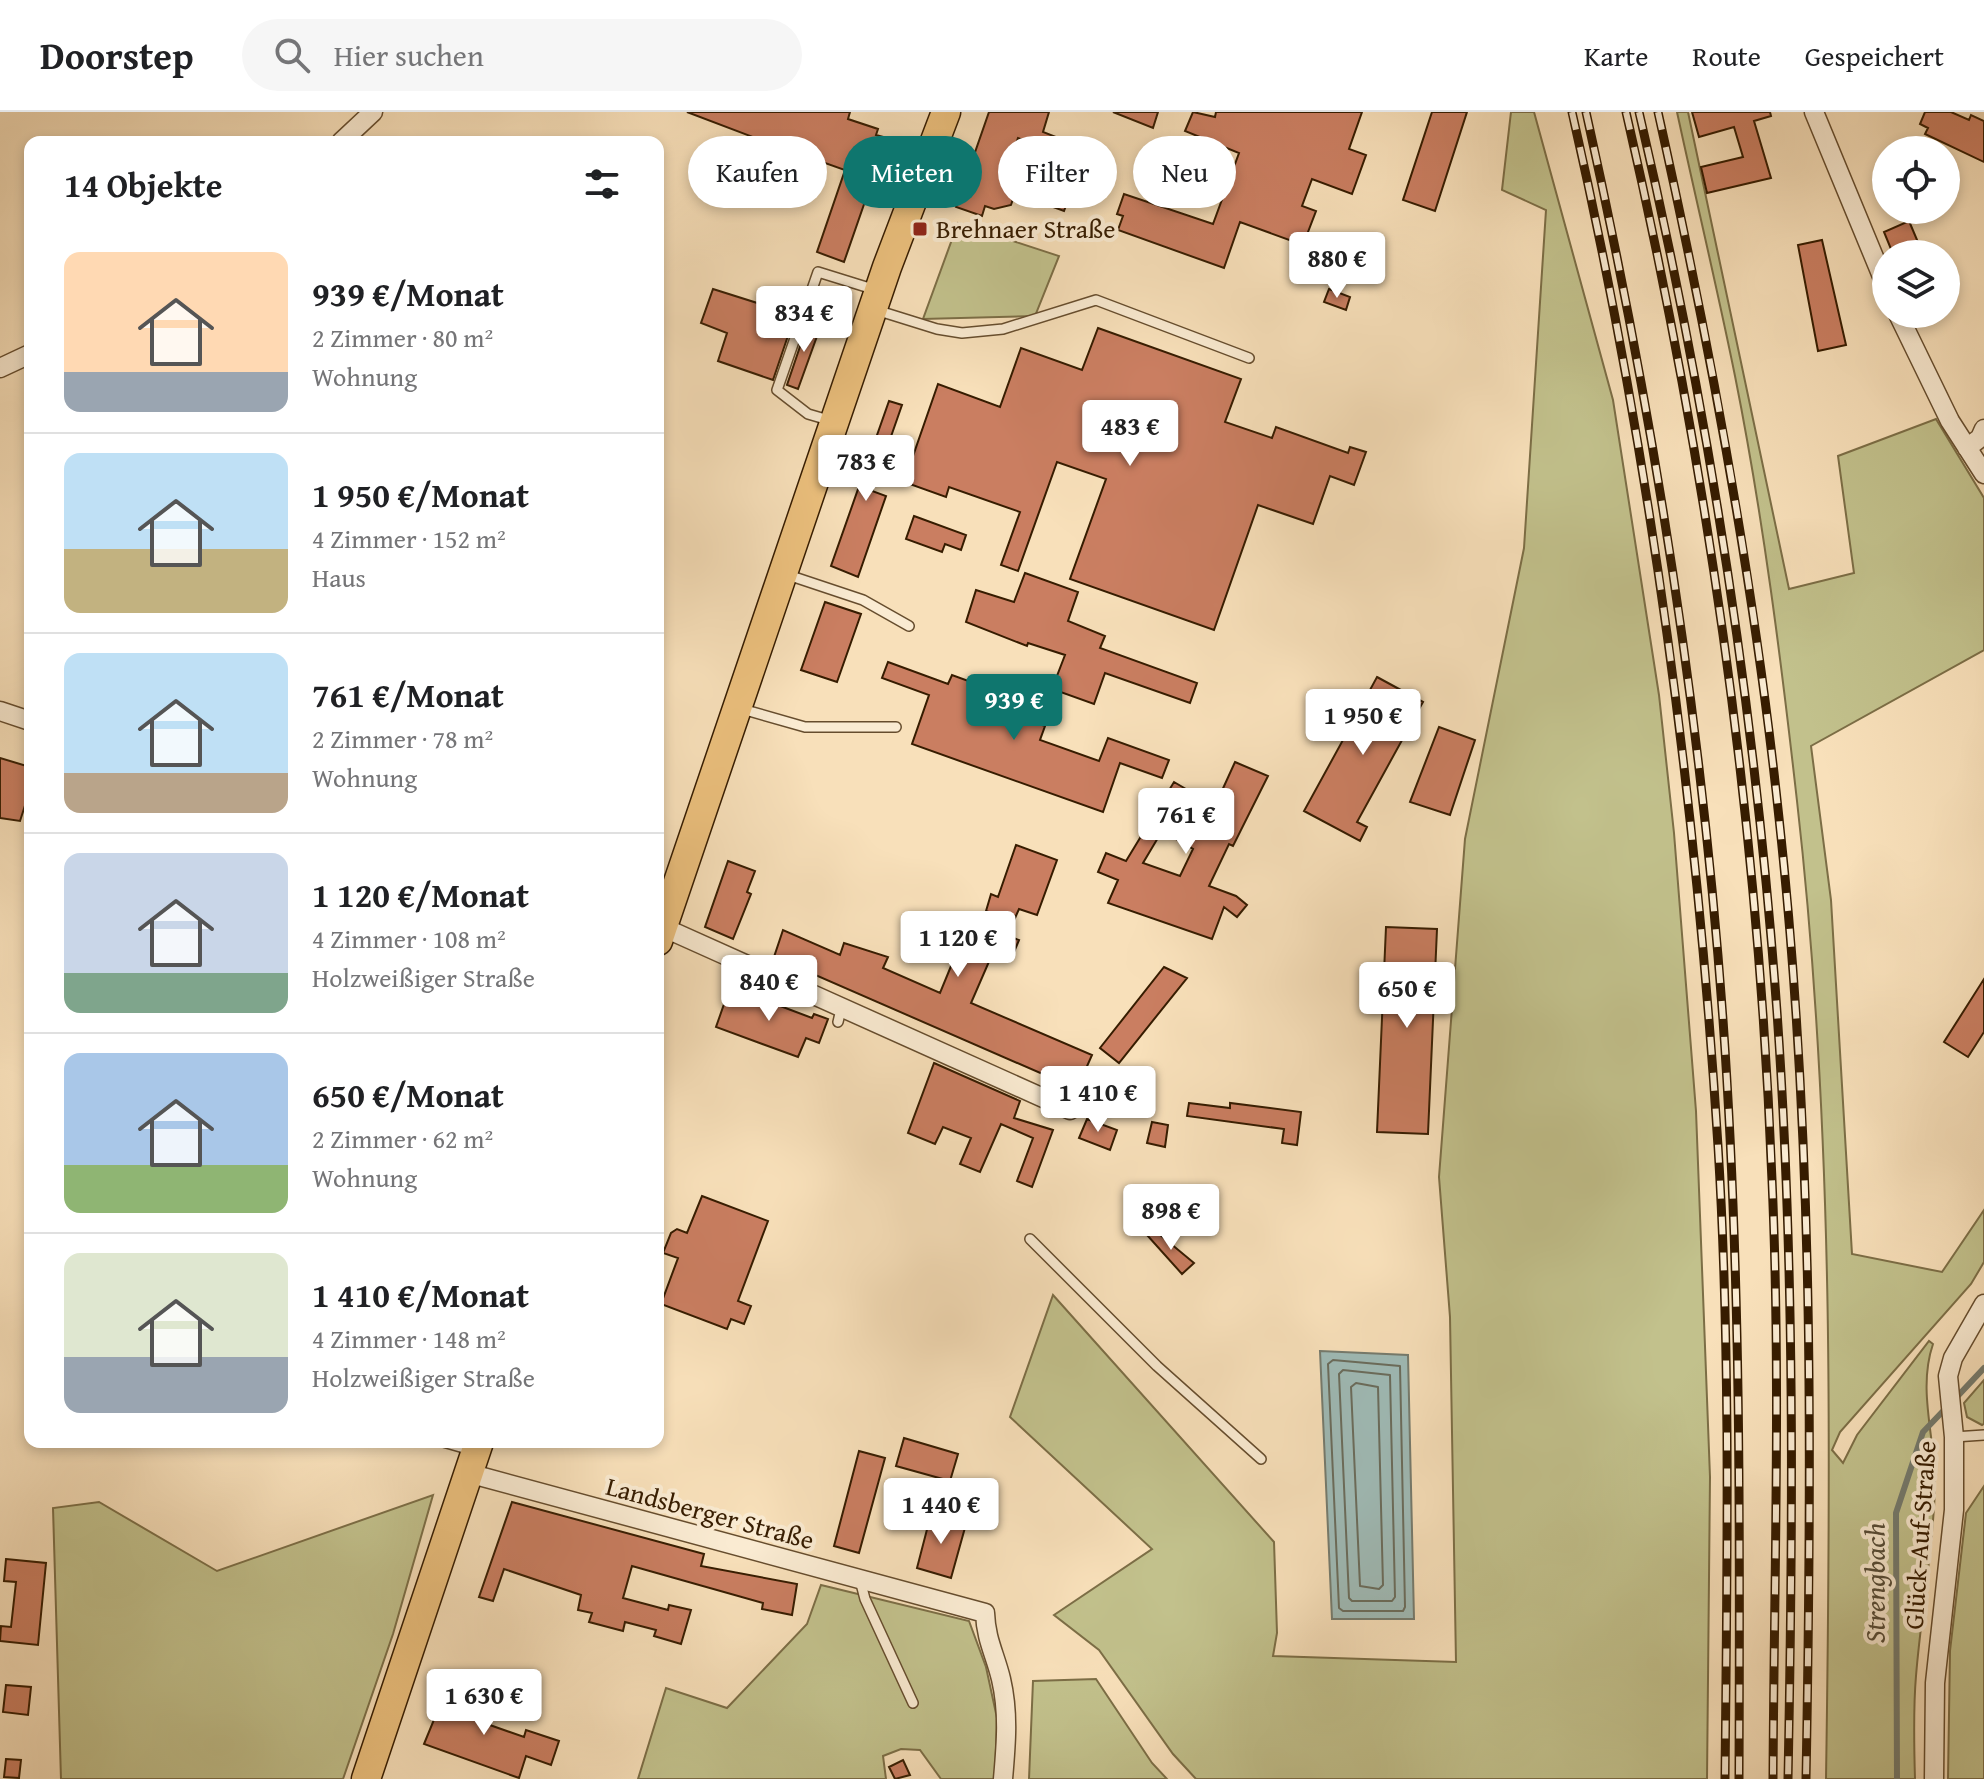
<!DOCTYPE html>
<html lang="de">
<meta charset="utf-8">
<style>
:root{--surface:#fff;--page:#f6f6f6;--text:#202124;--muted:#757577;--line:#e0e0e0;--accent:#0f766e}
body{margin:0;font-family:"Gentium Book Plus",serif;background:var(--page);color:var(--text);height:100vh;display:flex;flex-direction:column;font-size:30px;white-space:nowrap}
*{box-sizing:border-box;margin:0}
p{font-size:26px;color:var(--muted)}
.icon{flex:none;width:44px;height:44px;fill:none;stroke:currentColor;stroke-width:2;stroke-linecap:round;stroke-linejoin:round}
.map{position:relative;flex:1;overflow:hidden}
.side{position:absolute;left:24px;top:24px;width:640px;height:1312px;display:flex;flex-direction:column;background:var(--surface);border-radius:16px;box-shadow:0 4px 12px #0003}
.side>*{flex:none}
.top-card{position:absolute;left:688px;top:24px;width:760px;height:72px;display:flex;gap:16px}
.tools{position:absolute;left:1872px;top:24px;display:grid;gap:16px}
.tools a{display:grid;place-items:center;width:88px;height:88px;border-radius:50%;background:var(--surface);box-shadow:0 4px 12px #0003;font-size:40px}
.price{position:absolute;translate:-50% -68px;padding:0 18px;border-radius:8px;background:#fff;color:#222;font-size:26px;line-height:52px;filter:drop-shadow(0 2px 4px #0008)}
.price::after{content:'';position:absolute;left:50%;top:48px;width:24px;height:18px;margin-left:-12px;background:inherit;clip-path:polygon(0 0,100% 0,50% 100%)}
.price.current{background:var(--accent);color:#fff}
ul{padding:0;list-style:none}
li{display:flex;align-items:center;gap:24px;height:200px;padding:0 40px}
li+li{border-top:2px solid var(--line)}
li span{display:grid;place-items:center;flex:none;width:224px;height:160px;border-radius:16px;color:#555}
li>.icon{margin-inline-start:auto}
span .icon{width:96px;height:96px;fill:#fffc;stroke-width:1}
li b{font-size:34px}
h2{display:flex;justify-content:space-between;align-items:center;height:96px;padding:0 40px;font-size:34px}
.tag{padding:0 28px;border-radius:36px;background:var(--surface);box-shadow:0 4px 12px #0003;font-size:28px;line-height:72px}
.tag.current{background:var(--accent);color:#fff}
header{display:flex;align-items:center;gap:48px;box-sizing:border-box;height:112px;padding:0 40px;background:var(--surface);border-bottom:2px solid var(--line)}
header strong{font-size:38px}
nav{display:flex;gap:44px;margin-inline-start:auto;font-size:28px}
.search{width:560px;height:72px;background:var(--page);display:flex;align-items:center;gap:20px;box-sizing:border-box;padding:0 28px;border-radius:44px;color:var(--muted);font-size:30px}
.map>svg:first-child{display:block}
.green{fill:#c2c18c;stroke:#7c6e46;stroke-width:2}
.water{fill:#9fbbb7;stroke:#757b6e;stroke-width:2}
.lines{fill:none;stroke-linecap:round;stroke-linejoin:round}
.shore{stroke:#6a6c5c;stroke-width:2}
.stream{stroke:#757b6e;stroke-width:6}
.building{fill:#ca7e61;stroke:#361c00;stroke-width:2;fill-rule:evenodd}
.lane-casing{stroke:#664d2e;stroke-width:12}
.street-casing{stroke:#664d2e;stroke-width:21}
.primary-casing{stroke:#361c00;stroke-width:31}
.lane{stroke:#faebd2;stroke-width:9}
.street{stroke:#faebd2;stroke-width:18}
.primary{stroke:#ecc07d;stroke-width:28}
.rail-casing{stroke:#361c00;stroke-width:9}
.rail{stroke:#faebd2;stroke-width:6;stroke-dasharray:18;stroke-linecap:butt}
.poi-dot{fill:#8f2418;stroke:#faebd2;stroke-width:3}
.labels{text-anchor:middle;stroke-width:8;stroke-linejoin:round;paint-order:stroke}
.poi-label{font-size:26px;fill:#361c00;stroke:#faebd2;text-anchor:start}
.street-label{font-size:26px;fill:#361c00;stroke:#faebd2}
.water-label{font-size:28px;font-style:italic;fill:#564c37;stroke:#faebd2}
</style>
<header>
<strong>Doorstep</strong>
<div class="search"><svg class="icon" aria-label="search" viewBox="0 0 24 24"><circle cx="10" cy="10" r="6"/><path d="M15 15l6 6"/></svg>Hier suchen</div>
<nav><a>Karte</a><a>Route</a><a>Gespeichert</a></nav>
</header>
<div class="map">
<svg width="1984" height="1667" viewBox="0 0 1984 1667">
<rect width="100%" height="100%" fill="#f8e0ba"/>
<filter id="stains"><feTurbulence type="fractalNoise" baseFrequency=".0025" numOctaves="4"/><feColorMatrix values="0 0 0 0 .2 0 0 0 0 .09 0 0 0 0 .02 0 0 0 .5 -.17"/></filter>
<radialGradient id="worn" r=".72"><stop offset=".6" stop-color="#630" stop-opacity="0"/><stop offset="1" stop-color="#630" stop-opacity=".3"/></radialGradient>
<path class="green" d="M1511,0H1534L1613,288L1659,583L1674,721L1696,999L1710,1365L1707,1667H1196L1173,1642L1099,1538L1054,1503L1152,1437L1010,1305L1053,1183L1274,1430L1277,1521L1273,1544L1456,1550L1450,1205L1439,1065L1465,727L1524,436L1546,98L1502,78Z
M1677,0H1688L1789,477L1854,461L1838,344L1936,307L1984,386V538L1811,634L1831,788L1852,1142L1942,1160L1984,1098V1150L1971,1172L1840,1320L1832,1338L1843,1351L1857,1323L1929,1229L1933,1232C1917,1279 1936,1327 1935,1376C1933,1439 1921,1501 1916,1564C1913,1598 1914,1633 1915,1667H1826C1831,1342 1834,1013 1797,689C1781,547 1763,404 1735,264C1717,175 1696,88 1677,0Z
M958,111L1059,144L1035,204L923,207Z
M1984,1268V1312L1982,1313L1967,1305L1964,1291Z
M1984,1374V1667H1948L1950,1539L1966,1401Z
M433,1383L393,1522L343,1667H61L53,1396L99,1390L217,1459Z
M821,1473L969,1509L986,1555L997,1606L995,1667H941L920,1638L901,1637L883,1644L886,1667H638L666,1576L727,1596L807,1512Z
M1096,1567L1152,1651L1167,1667H1029L1033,1569Z"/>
<path class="water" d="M1320,1239L1408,1243L1414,1507H1332Z"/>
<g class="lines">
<path class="shore" d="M1333,1248L1400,1254L1405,1495L1403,1499H1343L1339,1496L1328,1252Z
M1343,1258L1390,1263L1395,1485L1392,1489H1352L1349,1486L1339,1262Z
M1356,1271L1378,1275L1383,1473L1379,1477L1360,1474L1351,1275Z"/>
<path class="stream" d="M1954,1288L1984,1256
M1897,1667L1896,1401L1923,1320L1946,1296"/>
</g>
<path class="building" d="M687,0H850L848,7L878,17L876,23L887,26L844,150L817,140L845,58L814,47L809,61L772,44L779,35Z
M989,0H1049L1043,20L1061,27L1055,40L1018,26L1008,53L1052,69L1062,42L1083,49L1064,99L1015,81L1011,93L994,97L985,94L982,104L956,95Z
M1113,0H1158L1153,16Z
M1193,0L1215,5L1216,0H1362L1349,37L1366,43L1352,82L1312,67L1302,94L1316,99L1303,133L1240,110L1224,156L1118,118L1123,104L1117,102L1124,82L1213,112L1239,41L1185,19Z
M1432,0H1467L1435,99L1403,88Z
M1692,0H1770L1771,4L1754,9L1771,66L1707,81L1701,55L1743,45L1734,15L1699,25Z
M1925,0H1951L1969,8L1971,3L1984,9V50L1925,22L1928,16L1920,12Z
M1909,109L1923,142H1893L1884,120Z
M1822,128L1846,233L1818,239L1798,133Z
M713,177L795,203L773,268L718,249L727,221L701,211Z
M1329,177L1350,185L1346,198L1324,190Z
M809,208L821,213L798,277L787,273Z
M1098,216L1241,267L1225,310L1272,326L1276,315L1348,341L1350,335L1366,340L1354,373L1330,364L1313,412L1258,393L1214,518L1070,467L1106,367L1057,350L1018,459L1001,453L1020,400L949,375L946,385L904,370L938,272L1000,295L1021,236L1082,258Z
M889,289L902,293L872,379L886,384L858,465L831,454Z
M914,404L966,423L961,438L945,432L942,440L906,427Z
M1025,461L1078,480L1068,509L1105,524L1100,536L1197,571L1190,591L1105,561L1094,592L1052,577L1065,543L1028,531L1027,534L966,510L976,478L1014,490Z
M825,490L861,502L837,570L801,558Z
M888,550L948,572L952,563L985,575L982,583L1034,601L1031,609L1045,614L1040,628L1099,649L1108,626L1169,648L1162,666L1120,651L1103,700L912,632L929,583L882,566Z
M1377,565L1423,590L1357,710L1367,715L1360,729L1304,699L1343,628L1334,623L1341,608L1351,613Z
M1439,615L1475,628L1450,703L1410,690Z
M0,646L30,655V678L20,709L0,706Z
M1235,650L1268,664L1233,734L1229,732L1209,774L1236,784L1247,793L1237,805L1224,795L1212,827L1108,791L1118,768L1098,760L1106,741L1126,749L1174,670L1215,694ZM1162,719L1193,737L1180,764L1143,751Z
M1016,733L1057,748L1037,803L1019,797L1007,824L1019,828L1012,845L994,838L971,891L1092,943L1077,977L774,845L783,818L840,843L844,831L888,845L883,856L940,881L956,842L970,849L989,800L986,799L991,782L998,785Z
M728,749L755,759L747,780L751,782L733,827L705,815Z
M1386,815L1437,817L1428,1022L1377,1020Z
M1164,855L1187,866L1119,951L1100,936Z
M1984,867V920L1968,945L1944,930Z
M730,875L812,906L814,902L828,907L819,931L806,926L798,945L716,915Z
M934,951L1020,989L1014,1006L1053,1018L1032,1075L1017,1069L1033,1026L1001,1012L980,1060L960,1052L971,1026L943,1015L935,1032L908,1021Z
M1189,991L1230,996V991L1301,1000L1297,1033L1282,1031L1284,1017L1187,1004Z
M1087,1007L1117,1018L1110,1038L1079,1026Z
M1152,1010L1168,1013L1165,1035L1147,1031Z
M702,1084L768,1109L738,1189L751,1194L744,1212L731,1207L727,1217L661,1192L678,1146L663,1141L671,1121L677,1117L687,1121Z
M1153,1117L1194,1151L1182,1162L1147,1123Z
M904,1326L958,1342L950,1369L896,1354Z
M859,1339L885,1346L859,1441L834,1434Z
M512,1390L704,1442L701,1454L797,1472L792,1503L762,1497L763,1491L632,1454L623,1486L668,1498L669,1493L691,1498L681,1532L654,1524L656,1518L625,1510L623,1519L589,1510L592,1501L578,1498L581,1483L504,1457L493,1489L479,1485Z
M931,1402L966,1412L951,1466L917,1456Z
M6,1447L46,1451L38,1533L0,1529L1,1514L11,1515L16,1470L4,1469Z
M449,1571L477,1583L470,1606L524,1625L526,1618L559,1629L551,1653L526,1644L519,1666L424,1632Z
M6,1573L31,1575L28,1603L3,1600Z
M6,1647L21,1648L19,1666L4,1665Z
M903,1648L910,1663L895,1667L889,1655Z"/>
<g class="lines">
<g class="lane-casing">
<path id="lane" d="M876,198L937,217L962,221L1003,217L1096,188L1249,246
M832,309L808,302L777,278L818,160L876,178
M785,462L863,488L909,514
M742,597L805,615H896
M838,910L842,893
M1030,1127L1157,1254L1261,1347
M1954,1325L1984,1323
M443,1330L471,1338
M860,1468L865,1487L913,1591"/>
</g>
<g class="street-casing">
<path id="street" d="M1814,0L1886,174
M341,30L373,0
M1898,202L1950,309L1984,362
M0,256L30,242
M1967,336L1980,326L1984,317
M0,599L30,609
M658,813L1070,998
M468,1361L985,1501C986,1528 995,1542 1001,1567C1009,1601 1006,1633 1003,1667
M1934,1667L1935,1571L1954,1398V1325L1948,1264L1953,1246L1984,1192"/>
</g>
<g class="primary-casing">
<path id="primary" d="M658,829L887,155L946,0
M366,1667L479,1330"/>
</g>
<use href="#lane" class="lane"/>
<use href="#street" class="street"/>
<use href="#primary" class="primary"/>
<g class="rail-casing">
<path id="rail" d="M1572,0C1650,341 1696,685 1718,1034C1731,1245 1727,1457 1725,1667
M1586,0C1653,299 1701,602 1723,908C1741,1161 1740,1414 1739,1667
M1626,0C1707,351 1758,708 1772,1068C1781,1268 1774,1467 1773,1667
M1639,0C1708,296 1755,596 1777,900C1795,1155 1793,1411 1788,1667
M1658,0C1710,233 1754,468 1779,706C1814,1026 1812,1346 1806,1667"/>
</g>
<use href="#rail" class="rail"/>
</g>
<rect class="poi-dot" x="912" y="109" width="16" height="16" rx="4"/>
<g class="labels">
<g class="poi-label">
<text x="936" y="126">Brehnaer Straße</text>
</g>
<g class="street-label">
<text transform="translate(710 1401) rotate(15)" y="9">Landsberger Straße</text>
<text transform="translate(1920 1423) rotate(-86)" y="9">Glück-Auf-Straße</text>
</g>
<g class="water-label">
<text transform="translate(1875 1471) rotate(-90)" y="10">Strengbach</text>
</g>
</g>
<rect width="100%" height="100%" filter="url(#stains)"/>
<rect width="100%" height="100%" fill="url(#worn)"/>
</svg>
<div class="tools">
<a><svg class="icon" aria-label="locate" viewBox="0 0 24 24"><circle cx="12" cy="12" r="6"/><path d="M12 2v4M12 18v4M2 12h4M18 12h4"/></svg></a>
<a><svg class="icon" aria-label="layers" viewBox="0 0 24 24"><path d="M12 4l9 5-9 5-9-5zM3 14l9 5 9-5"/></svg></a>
</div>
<b class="price" style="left:1337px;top:188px">880 €</b>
<b class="price" style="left:804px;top:242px">834 €</b>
<b class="price" style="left:1130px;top:356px">483 €</b>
<b class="price" style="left:866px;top:391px">783 €</b>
<b class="price current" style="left:1014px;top:630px">939 €</b>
<b class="price" style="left:1363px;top:645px">1 950 €</b>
<b class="price" style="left:1186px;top:744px">761 €</b>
<b class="price" style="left:958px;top:867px">1 120 €</b>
<b class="price" style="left:769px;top:911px">840 €</b>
<b class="price" style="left:1407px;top:918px">650 €</b>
<b class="price" style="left:1098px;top:1022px">1 410 €</b>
<b class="price" style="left:1171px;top:1140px">898 €</b>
<b class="price" style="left:941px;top:1434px">1 440 €</b>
<b class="price" style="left:484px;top:1625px">1 630 €</b>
<div class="top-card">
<a class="tag">Kaufen</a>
<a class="tag current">Mieten</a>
<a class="tag">Filter</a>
<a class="tag">Neu</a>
</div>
<section class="side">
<h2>14 Objekte<svg class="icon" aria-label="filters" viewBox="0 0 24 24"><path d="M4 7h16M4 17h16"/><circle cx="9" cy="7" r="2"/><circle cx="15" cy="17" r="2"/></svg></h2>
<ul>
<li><span style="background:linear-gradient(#ffd9b3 75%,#9aa5b1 0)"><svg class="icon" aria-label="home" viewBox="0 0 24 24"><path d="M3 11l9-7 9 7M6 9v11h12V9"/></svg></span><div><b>939 €/Monat</b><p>2 Zimmer · 80 m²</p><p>Wohnung</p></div></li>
<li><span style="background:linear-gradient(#bfe0f5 60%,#c2b280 0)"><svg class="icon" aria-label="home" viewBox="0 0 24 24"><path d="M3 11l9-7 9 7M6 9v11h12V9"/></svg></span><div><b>1 950 €/Monat</b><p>4 Zimmer · 152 m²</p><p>Haus</p></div></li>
<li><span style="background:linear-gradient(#bfe0f5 75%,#b9a48a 0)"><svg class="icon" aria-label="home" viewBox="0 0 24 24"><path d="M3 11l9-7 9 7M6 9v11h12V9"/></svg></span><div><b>761 €/Monat</b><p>2 Zimmer · 78 m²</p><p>Wohnung</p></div></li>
<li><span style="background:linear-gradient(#c9d6e8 75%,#7fa58c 0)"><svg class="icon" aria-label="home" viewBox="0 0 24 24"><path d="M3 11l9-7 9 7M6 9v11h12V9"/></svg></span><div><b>1 120 €/Monat</b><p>4 Zimmer · 108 m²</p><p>Holzweißiger Straße</p></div></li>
<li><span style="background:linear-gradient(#a9c7e8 70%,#8fb573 0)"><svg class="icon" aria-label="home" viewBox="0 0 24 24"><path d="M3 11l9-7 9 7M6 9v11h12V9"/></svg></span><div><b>650 €/Monat</b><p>2 Zimmer · 62 m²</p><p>Wohnung</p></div></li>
<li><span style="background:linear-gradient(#dfe7d0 65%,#9aa5b1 0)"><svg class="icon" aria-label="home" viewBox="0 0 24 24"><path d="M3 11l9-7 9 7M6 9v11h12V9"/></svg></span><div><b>1 410 €/Monat</b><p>4 Zimmer · 148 m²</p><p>Holzweißiger Straße</p></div></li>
</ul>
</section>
</div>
